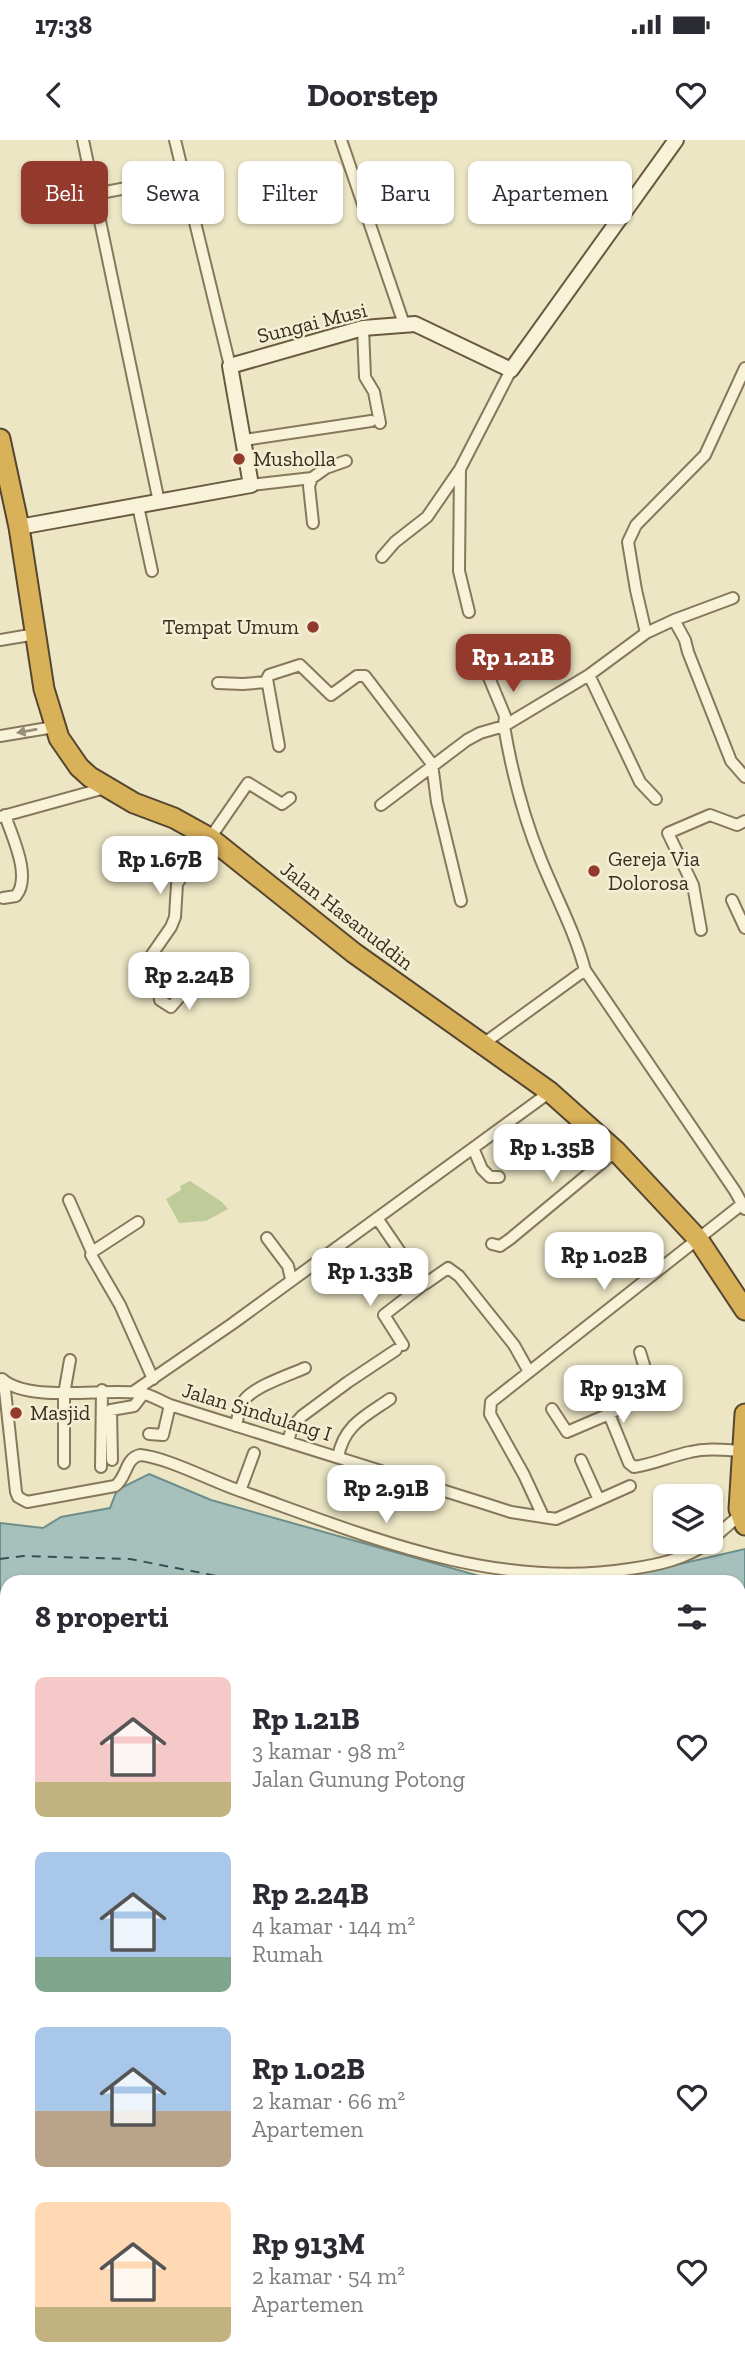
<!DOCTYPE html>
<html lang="id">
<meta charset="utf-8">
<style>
:root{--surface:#fff;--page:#f2f2f3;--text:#2b2b33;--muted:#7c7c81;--accent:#943a2d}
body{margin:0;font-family:"Zilla Slab",serif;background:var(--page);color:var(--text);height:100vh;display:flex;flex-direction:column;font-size:26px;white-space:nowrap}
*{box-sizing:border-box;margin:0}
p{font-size:23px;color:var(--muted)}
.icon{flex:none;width:38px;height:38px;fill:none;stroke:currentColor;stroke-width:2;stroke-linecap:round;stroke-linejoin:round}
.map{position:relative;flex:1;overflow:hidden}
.details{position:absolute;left:0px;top:1435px;width:746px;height:800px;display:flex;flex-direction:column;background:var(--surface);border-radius:21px 21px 0 0;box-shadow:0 2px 5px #0004}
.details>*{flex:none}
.hud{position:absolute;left:21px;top:21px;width:704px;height:63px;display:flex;gap:14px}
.buttons{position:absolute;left:653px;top:1344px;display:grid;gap:14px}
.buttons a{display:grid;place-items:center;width:70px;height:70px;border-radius:10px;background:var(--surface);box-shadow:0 2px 5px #0004;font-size:35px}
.price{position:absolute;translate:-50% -60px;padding:0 16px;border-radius:14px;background:#fff;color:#222;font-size:23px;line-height:46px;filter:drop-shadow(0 2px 4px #0008)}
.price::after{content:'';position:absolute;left:50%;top:42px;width:21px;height:16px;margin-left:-10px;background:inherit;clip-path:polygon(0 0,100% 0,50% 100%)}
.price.on{background:var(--accent);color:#fff}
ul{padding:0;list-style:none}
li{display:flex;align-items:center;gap:21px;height:175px;padding:0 35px}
li span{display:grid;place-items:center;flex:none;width:196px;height:140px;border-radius:10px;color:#555}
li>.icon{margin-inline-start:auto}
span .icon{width:84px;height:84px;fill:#fffc;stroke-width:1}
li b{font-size:30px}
h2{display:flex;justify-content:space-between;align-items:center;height:84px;padding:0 35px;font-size:30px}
.pill{padding:0 24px;border-radius:10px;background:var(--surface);box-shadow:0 2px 5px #0004;font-size:24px;line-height:63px}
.pill.on{background:var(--accent);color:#fff}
.status{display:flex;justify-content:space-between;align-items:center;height:49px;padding:0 35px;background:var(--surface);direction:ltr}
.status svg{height:19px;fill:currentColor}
header{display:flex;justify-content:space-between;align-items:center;height:91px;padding:0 35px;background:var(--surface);font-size:32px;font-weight:700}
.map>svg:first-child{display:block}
.green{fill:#bfcb99}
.water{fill:#a6c0bc;stroke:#6d8e8a;stroke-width:2}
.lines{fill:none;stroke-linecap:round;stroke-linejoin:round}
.ferry{stroke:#2f5457;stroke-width:2;stroke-dasharray:9 7;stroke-linecap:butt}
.street-casing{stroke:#87785c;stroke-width:14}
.secondary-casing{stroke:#69593f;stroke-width:18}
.highway-casing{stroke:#554630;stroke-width:23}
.street{stroke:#f8f2d8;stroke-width:10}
.secondary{stroke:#f8f2d8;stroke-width:14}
.highway{stroke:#d9b159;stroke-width:19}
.oneway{fill:#98907c}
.poi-dot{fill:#943a2d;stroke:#f4efd4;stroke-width:2.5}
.labels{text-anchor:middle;stroke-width:5;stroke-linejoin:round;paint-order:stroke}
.street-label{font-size:21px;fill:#382e1f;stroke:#f4efd4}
.poi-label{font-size:21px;fill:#382e1f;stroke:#f4efd4;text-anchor:start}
</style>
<div class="status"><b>17:38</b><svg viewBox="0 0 49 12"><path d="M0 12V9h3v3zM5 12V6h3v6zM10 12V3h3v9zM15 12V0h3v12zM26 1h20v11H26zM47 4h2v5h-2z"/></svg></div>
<header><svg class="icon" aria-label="back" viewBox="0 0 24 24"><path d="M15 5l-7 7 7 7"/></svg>Doorstep<svg class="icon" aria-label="heart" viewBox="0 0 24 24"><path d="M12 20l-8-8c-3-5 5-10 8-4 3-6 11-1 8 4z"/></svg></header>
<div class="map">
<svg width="745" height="2234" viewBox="0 0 745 2234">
<rect width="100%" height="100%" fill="#ede6c5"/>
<path class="green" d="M190,1041L222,1062L228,1069L206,1081L179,1083L166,1059L181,1050L180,1046Z"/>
<path class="water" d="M149,1334L211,1360L497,1441L628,1436L745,1409V1529L739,1531L738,1442H7V1461L0,1460V1383L43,1388L61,1377L110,1368L117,1350Z
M7,1855V2228H69L71,2234H0V1857Z"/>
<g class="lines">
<path class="ferry" d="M0,1419L23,1416L130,1419L217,1436L228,1442
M0,1931L7,1929"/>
<g class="street-casing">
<path id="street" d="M83,0L159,362
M175,0L230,226
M341,0L404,184
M95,54L184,37
M363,188L365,237L374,252L380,283
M244,300L371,281
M312,338L309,346L313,383
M251,345L312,338L326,328L346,321
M138,366L152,431
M382,417L395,402L427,377L460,329
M469,472L459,431L460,329L511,230
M674,480L733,458
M646,493L636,450L628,402L636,385L705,315L745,228
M0,500L36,494
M589,535L640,642L656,659
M218,543L243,544L267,542
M0,596L54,587
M279,606L267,539L269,535L300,525L331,555L357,536H365L432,624L437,662L461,761
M381,665L467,600L480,593L504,586L589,535L646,493L674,480L685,500L688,512L731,621L745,637
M0,677L105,648
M210,698L248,643L282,664L290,658
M3,758L16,756C32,736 12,697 5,675
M732,760L745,788
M701,790L693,745L668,693L710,675L737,685L745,681
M203,829L171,867L160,860L158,846L143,831L148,820L171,787L175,777L177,744L208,697
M585,830L735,1051L745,1069
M483,904L585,830C575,792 556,757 541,720C523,676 512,633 504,586L505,576L485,528
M473,1008L482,1029L490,1037H499
M69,1060L92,1112
M377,1078L422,1144H425L448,1128L459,1136L514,1205L528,1230
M138,1082L92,1112L91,1115L120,1165L153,1239
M267,1098L288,1126L291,1139
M492,1104L500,1106L510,1099L616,1011
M403,1205L384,1175L424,1144
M2,1239C28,1263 104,1248 140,1253C150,1254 160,1261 170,1265L483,1363L511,1372L556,1379L630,1346
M4,1241L16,1352L18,1357L27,1362L115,1346C127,1338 125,1318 140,1315C165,1317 210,1340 235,1349C362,1394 492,1451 630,1429C658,1425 686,1419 709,1402
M133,1252L232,1184L550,952
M552,1269L567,1292L609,1274L647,1254L651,1248L640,1212
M609,1274L629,1323L634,1327C654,1324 671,1316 690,1312C707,1308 724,1310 741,1311
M236,1286C238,1277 239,1266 245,1259C256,1246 289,1235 305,1228
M149,1294L163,1295L170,1265
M288,1302L292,1287L302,1276L348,1242L396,1210
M338,1317C344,1285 365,1276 390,1259
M112,1320L111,1270L134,1266L144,1253
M581,1320L599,1360
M64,1323V1254L70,1220
M101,1327L102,1250
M240,1351L254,1313
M543,1376L524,1335L490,1274L491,1262L741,1065
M710,1401L741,1374
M738,1582L745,1581
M738,1745L745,1754
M738,2195L745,2200
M738,2224L745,2221
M432,2234L441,2228
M716,2234L730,2228"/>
</g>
<g class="secondary-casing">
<path id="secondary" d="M19,387L251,345L230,226L363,188L415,184L511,230L676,0
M738,1694L745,1683
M738,1713L745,1706
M0,1725L7,1741
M193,2228L195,2234
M617,2228L619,2234"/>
</g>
<g class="highway-casing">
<path id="highway" d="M0,299L19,387L44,549L59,598L79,627L90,637L134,663L174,678L210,698L354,813L550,952L616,1011L698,1099L745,1170
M745,1274L739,1369L745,1385
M738,2007L745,2002
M391,2228L393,2234"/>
</g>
<use href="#street" class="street"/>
<use href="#secondary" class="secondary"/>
<use href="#highway" class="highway"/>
</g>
<defs><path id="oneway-solid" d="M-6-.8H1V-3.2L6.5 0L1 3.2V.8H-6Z" transform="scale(1.75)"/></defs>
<use class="oneway" href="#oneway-solid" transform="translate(27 591) rotate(170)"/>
<g class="poi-dot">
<circle cx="239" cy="319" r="7"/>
<circle cx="313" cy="487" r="7"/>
<circle cx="594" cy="731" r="7"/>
<circle cx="16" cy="1273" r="7"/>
</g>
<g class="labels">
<g class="street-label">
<text transform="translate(312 183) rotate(-14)" y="7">Sungai Musi</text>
<text transform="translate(347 776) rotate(38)" y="7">Jalan Hasanuddin</text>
<text transform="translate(257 1272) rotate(17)" y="7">Jalan Sindulang I</text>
</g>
<g class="poi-label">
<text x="253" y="326">Musholla</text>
<text x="299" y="494" text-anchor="end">Tempat Umum</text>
<text x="608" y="726">Gereja Via<tspan x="608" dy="24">Dolorosa</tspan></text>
<text x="30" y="1280">Masjid</text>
</g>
</g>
</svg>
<div class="buttons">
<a><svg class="icon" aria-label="layers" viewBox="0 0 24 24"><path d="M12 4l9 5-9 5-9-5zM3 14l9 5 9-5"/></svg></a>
</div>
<b class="price on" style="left:513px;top:554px">Rp 1.21B</b>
<b class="price" style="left:160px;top:756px">Rp 1.67B</b>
<b class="price" style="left:189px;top:872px">Rp 2.24B</b>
<b class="price" style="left:552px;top:1044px">Rp 1.35B</b>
<b class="price" style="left:604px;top:1152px">Rp 1.02B</b>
<b class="price" style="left:370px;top:1168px">Rp 1.33B</b>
<b class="price" style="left:623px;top:1285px">Rp 913M</b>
<b class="price" style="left:386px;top:1385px">Rp 2.91B</b>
<div class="hud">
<a class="pill on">Beli</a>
<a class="pill">Sewa</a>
<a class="pill">Filter</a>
<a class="pill">Baru</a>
<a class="pill">Apartemen</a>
</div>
<section class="details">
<h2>8 properti<svg class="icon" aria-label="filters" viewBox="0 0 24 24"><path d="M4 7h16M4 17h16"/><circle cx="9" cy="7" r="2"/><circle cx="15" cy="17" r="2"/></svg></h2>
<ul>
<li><span style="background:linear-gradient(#f6c9c9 75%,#c2b280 0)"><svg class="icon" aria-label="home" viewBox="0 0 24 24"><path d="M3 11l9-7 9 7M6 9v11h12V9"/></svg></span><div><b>Rp 1.21B</b><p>3 kamar · 98 m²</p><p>Jalan Gunung Potong</p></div><svg class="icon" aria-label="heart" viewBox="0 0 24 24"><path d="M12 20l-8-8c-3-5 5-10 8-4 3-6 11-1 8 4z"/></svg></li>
<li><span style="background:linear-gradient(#a9c7e8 75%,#7fa58c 0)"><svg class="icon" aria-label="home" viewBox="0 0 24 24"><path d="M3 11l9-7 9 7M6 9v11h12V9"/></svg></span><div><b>Rp 2.24B</b><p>4 kamar · 144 m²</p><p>Rumah</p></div><svg class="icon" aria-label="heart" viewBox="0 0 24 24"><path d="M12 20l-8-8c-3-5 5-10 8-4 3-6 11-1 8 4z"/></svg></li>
<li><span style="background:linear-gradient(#a9c7e8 60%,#b9a48a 0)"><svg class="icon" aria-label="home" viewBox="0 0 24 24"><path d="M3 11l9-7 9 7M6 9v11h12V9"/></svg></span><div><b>Rp 1.02B</b><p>2 kamar · 66 m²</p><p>Apartemen</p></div><svg class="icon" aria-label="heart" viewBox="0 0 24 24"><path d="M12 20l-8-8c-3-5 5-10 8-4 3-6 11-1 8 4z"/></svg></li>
<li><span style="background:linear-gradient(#ffd9b3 75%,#c2b280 0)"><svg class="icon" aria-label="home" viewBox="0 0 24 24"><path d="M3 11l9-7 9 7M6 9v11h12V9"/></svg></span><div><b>Rp 913M</b><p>2 kamar · 54 m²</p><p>Apartemen</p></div><svg class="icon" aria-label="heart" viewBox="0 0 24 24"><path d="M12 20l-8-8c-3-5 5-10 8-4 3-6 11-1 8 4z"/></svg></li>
</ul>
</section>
</div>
